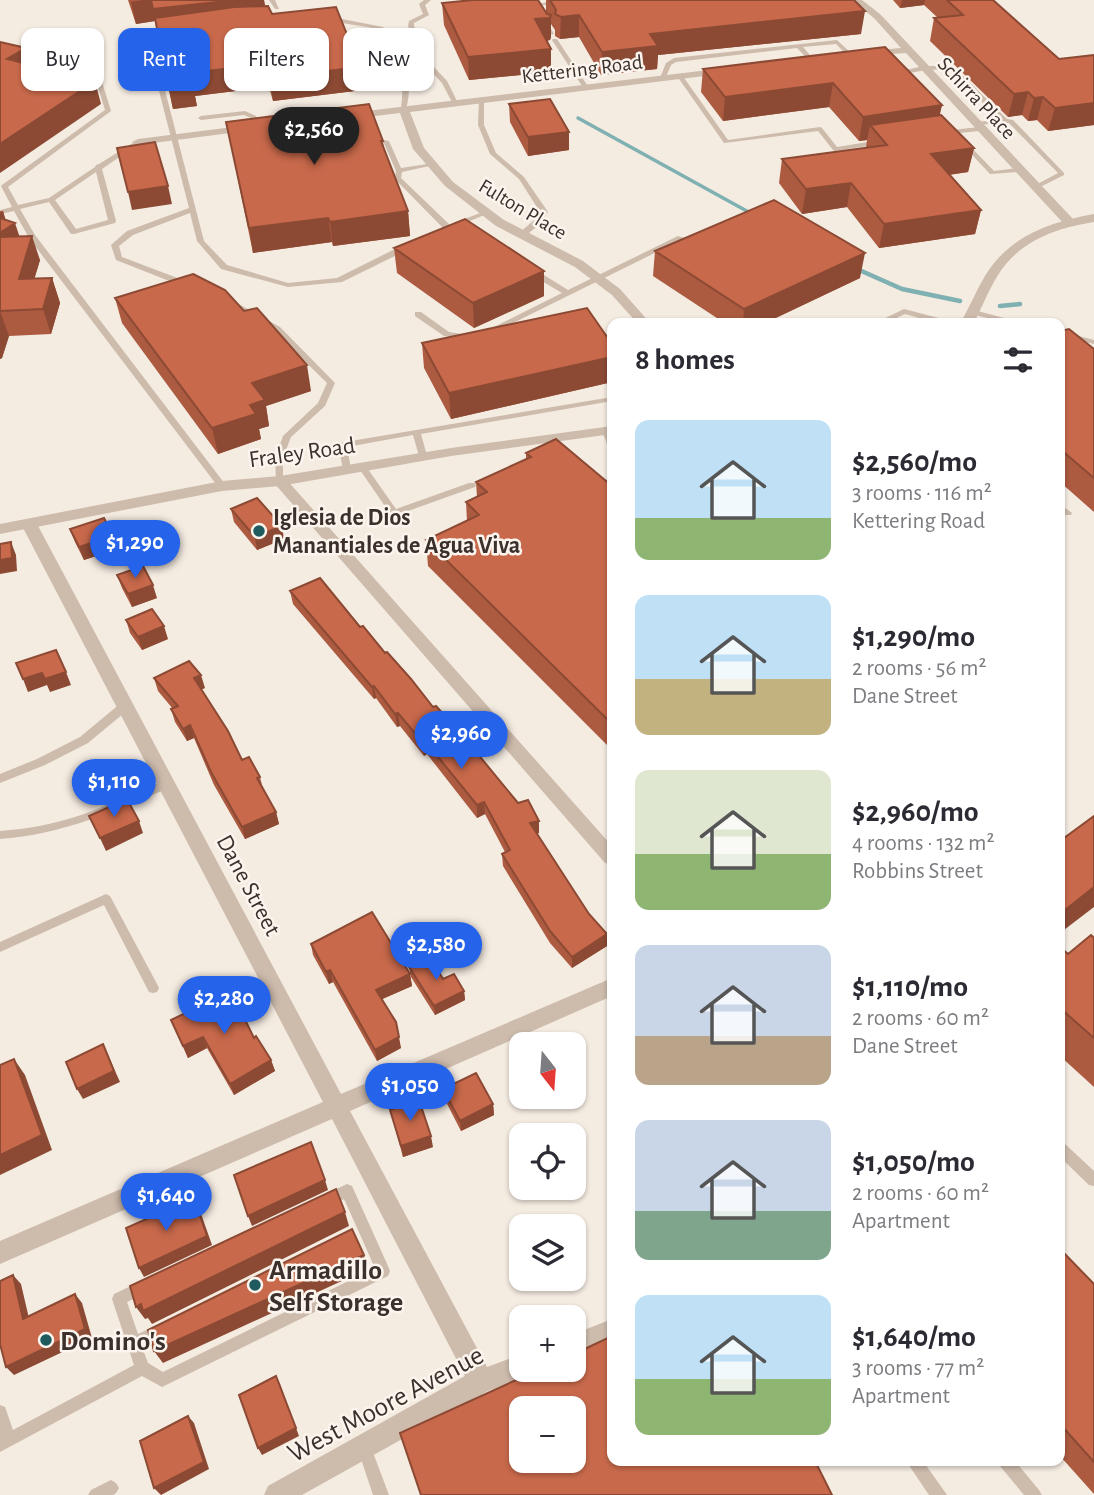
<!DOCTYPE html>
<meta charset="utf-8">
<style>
:root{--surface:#fff;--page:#f2f2f3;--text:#2b2b33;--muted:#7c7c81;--accent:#2563eb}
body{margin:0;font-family:"Alegreya Sans",sans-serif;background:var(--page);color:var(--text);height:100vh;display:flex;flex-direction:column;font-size:26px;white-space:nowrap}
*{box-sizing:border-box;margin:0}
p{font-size:23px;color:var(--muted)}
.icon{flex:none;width:38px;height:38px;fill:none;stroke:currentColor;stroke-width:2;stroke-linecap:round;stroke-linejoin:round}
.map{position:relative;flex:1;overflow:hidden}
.side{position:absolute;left:607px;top:318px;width:458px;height:1148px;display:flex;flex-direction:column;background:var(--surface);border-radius:14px;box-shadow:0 2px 5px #0004}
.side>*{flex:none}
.hud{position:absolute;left:21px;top:28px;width:481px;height:63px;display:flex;gap:14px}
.needle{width:46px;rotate:163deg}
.tools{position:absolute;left:509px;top:1032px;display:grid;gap:14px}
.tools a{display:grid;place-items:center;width:77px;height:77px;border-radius:14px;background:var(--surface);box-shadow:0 2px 5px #0004;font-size:35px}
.price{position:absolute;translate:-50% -60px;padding:0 16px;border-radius:24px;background:var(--accent);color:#fff;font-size:23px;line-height:46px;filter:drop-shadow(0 2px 4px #0008)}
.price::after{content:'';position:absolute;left:50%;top:42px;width:21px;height:16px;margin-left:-10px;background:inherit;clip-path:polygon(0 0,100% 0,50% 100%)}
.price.selected{background:#222;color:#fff}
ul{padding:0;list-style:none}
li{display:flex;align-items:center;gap:21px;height:175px;padding:0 28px}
li span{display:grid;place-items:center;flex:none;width:196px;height:140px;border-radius:14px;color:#555}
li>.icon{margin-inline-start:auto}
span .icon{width:84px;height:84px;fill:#fffc;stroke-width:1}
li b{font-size:30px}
h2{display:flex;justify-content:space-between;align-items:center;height:84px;padding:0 28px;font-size:30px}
.tag{padding:0 24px;border-radius:14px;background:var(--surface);box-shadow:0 2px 5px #0004;font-size:24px;line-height:63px}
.tag.selected{background:var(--accent);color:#fff}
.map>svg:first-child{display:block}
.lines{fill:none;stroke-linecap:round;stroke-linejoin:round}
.stream-far1{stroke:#7fb0b2;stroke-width:3.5}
.stream{stroke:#7fb0b2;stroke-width:4.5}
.service{fill:#cdbbac;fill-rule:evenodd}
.minor{fill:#cdbbac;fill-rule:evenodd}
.tertiary{fill:#cdbbac;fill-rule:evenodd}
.wall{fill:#ac5a40}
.shaded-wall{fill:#8c4a34}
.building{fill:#c8694b;stroke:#8c4a34;stroke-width:2;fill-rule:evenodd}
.poi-dot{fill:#1f5a5e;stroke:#fbf5ee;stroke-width:2.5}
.labels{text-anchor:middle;stroke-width:5;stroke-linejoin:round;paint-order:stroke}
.far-street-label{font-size:21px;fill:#3b302b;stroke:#fbf5ee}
.street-label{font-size:24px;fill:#3b302b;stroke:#fbf5ee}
.poi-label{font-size:24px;font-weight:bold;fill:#3b302b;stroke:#fbf5ee;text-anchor:start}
.near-poi-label{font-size:28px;font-weight:bold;fill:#3b302b;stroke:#fbf5ee;text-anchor:start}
.near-street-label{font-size:28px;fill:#3b302b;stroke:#fbf5ee}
</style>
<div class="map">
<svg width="1094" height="1495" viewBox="0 0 1094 1495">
<rect width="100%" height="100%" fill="#f4ebe1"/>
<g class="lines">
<path class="stream-far1" d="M578,118L754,215"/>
<path class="stream" d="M857,269L902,289L960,301
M1000,306L1020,304"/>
<path class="service" d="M269,0H275L279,9H275Z
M424,0H431L425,5L429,15L414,23V26L433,66L447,81L458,103L457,104H453L442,83L427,67L408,26L409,21L423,14L419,4Z
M562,0H579L538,6L554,34L549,35L531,5Z
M342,19L383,27C402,55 415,75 406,110L401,109C405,71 400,61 379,29L342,23L329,24L326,22Z
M170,31L172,32V34L155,39L153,44L204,241L227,265L288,283L337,278L403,245H409V249L342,282L288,287L221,269L197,241L190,213L133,235L119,246L122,257L188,282V286H182L116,260L111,245L127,231L189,208L147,44L150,37Z
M553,39H557L589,88L588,89H584L552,40Z
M837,40L853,55V57H849L836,44L803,47L815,61L812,63L797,48L676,62L671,65L665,79L660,78L666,63L674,58Z
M0,52L102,82L111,111L8,187L18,205L49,198L95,167L96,165L99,164L136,141L141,142L102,169L116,221L115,223L74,234H71L49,202L20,209L35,235L225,484V488H219L29,238L14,211L0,214V210L12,207L1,186L2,185L105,110L97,84L0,56ZM96,172L108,220L76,229L55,200Z
M923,66H953L1007,119L1013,120L1064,173V175L1036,189H1032V187L1058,173L1009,123L973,125V123L975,122L1000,120L949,69L927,70L897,75L894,73Z
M678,75H682L728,140L820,127L822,128L837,147L880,140L883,142L880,144L835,151L833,150L818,131L724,143L677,76Z
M479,99L484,100V125L496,153L524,177L548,212L539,225L525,236L518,234L533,221L540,212L519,179L490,154L478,125Z
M245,111L256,116L259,128H255L251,118L244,115L201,120L198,118L201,116Z
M946,126L952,130L979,127L982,129L979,131L950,134L943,128Z
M384,140L389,141L401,168L434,163V165L402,172L401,178L450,225V229H444L395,179L396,171L383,141Z
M962,142H966L994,171L1018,168L1021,170L1018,172L990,174L962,144Z
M483,212L489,213L458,226L451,224Z
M678,236L685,238L491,334H485L484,332L562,293L530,274V270H536L568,290Z
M229,302H235L280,327L335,383L325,406L291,437L283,458V483L280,484L276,481L275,458L283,436L318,403L327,383L274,331L229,306Z
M904,309L954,322L955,324H941L905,314L884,324H873Z
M971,310H974L1026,324H1012L971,314Z
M415,312H421L449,332L468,335L469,337L465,339L444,336L415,316Z
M1060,331L1094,340V344L1060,336Z
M612,397V401L421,434L427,456L423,459L419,456L413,435L347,447L351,469L347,472L343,469L338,445L339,443Z
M606,428L609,429L612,437V449L608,446L602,431Z
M362,464L365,465L396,509L469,483H475L476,485L475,487L394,516L391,515L358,467Z
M1060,504L1072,513L1071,515H1065L1060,512Z
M125,702L130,706L129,709L88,743L45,765L0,783V774L37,759L80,737L121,703Z
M167,780L171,781L172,784L171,787C115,811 61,835 0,839V831C28,829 54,824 81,815C110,805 138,790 167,780Z
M106,894L110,896L157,984L159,988L157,992L153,993L149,992L104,905L0,952V942Z
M1060,1142L1065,1144L1094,1171V1186L1089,1185L1060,1157Z
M347,1184L352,1186L388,1266L390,1271L388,1276L162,1387L142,1376L0,1452V1405L5,1407L13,1430L134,1365L112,1299L114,1294ZM344,1199L375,1268L163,1372L148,1363L142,1347L166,1335L168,1330L166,1325L161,1323L138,1334L127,1302Z
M364,1440L369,1442L389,1495H373L357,1447L359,1442Z
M906,1461H923L947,1495H929Z
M998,1461H1015L1039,1490L1042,1495H1024L1000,1466Z
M111,1480L116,1483L119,1488L116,1493L113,1495H88L91,1490Z"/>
<path class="minor" d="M851,0H862L880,14L1073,219V225H1065L906,53L864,56V52L868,51L901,48L874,18Z
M725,68L730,71L729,73L410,112L424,148L453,182L504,220L583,261L620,289L651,324H638L612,295L575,267L496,226L445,186L413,149L400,113L350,119L345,116L350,113Z
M249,125L254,128L253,130L138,145L132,142L138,139Z
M280,476L285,478L612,846V865L605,863L275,484L273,481Z
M29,519L37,524L341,1094L612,978V996L350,1111L487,1367L522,1354V1370H532L531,1375L488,1391L302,1495H264L268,1486L465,1376L332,1119L0,1264V1241L323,1102L21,524Z
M612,1319V1343L574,1358V1334Z"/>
<path class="tertiary" d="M1094,214V222C1056,228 1019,241 998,275C988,291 982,308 973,324H960C969,308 976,291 985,276C1009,236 1050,222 1094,214Z
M612,426V434L451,456L280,486L222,491L0,534V524L222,481L280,476L451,448Z"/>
</g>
<path class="wall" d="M128,0H264L265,6L272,14L363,90L273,101L269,87L195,96L197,106L173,109L155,21L136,24Z
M546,0H854L861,34L658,55L657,69L601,75L579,37L560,39L555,36V30L551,24V37L550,40L547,41L551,49V72L469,80L444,25L442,3L546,13Z
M893,0H993L1059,59L1094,55V125L1048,131L1037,120L1028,121L1022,115L1008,117L930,41L934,18H938L924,5L900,8Z
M885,47L942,105L939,115L974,148L968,172L949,175L981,210L975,234L879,248L847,207L802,214L779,183L782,159L866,148L867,140L859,141L829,107L723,121L701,92L703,69Z
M509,104L569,150L528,156L510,122Z
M226,122L383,141L384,149L408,211L410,236L333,246L332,242L253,253Z
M0,211H3L5,219L40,260L34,279L52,278L60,303L51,334L9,336L2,358L0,359Z
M394,248L544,271V296L474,328L397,273Z
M655,251L860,278L763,324H726L653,276Z
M115,298L311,391L266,406L269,426L259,429L261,439L218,454L122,323Z
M1060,331L1094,349V512L1060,482Z
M422,343L612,344V382L451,419L424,368Z
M526,453L612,486V750L428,566L426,540L467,521L466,502L477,497L476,482L526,459Z
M231,509L284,539L257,550L234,522Z
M70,529L117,549L84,560L75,542Z
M117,575L157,598L132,607L122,588Z
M290,591L360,627L385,653L433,707L539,833L537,834L607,946L572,968L550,943L503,866L502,854L505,852L485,814L477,818L427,754L424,756L400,726L397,727L376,698L374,699L293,604Z
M126,620L168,639L142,650L130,633Z
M154,678L205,688L201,689L242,760L260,777L263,789L276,812L279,824L245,839L214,785L194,738L187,741L175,722L171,709H173L158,691Z
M1094,938V1087L1060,1056V947L1068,954Z
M311,944L410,974L412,986L382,999L401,1048L377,1061L333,982L329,984L313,955Z
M409,967L443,979L464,991L465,1000L435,1015L411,977Z
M171,1020L254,1038L271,1060L275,1071L234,1095L207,1048L188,1058Z
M443,1089L493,1104L494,1115L461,1131L445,1100Z
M390,1110L433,1147L403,1157Z
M1060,1249L1094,1284V1494L1060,1456Z"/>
<path class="shaded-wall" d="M143,0H264L267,19L155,21L136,24L131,2Z
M902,0H925L924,5L900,8Z
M865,11L861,34L658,55L657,69L601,75L602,52L650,34Z
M551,15V37L550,40L535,42V19Z
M579,15V37L560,39L561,17Z
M26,48L32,71L7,59Z
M551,49V72L469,80L468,57Z
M265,64L269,87L195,96L197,106L173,109L168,86L190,73Z
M360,67L363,90L273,101L270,78Z
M95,81L101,104L0,173V144Z
M833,83L829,107L723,121L725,97Z
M1028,92L1022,115L1008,117L1014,94Z
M1043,97L1037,120L1028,121L1034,98Z
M1094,103V125L1048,131L1055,108Z
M942,105L937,128L870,125L867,140L859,141L863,117Z
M569,132V150L528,156V137Z
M974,148L968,172L925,178L931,154Z
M851,183L847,207L802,214L806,189Z
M168,186L172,204L132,210L128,192Z
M981,210L975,234L879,248L884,224Z
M3,211L8,228L15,223L23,247L0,258V213Z
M408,211L410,236L333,246L330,222Z
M328,218L332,242L253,253L249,228Z
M32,236L40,260L27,304L19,279Z
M865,253L860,278L763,324H743L744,309Z
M544,271V296L474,328L473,303Z
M52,278L60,303L51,334L43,309Z
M0,311L9,336L2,358L0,359Z
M612,357V382L451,419L449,393Z
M307,365L311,391L266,406L269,426L259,429L261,439L218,454L212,428L252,383Z
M282,526L284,539L257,550L255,537Z
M113,536L117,549L84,560L79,547Z
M11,542L16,555L17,571L0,574V560Z
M153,585L157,598L132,607L128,594Z
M164,626L168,639L142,650L138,637Z
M66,672L71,685L50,692L47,685L28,692L23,679L42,673Z
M201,675L205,688L198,691L194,678Z
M374,686L376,698L374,699L372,687Z
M398,713L400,726L397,727L395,714Z
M190,725L194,738L187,741L183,729Z
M426,742L427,754L424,756L423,743Z
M484,802L485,814L477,818V805Z
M276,812L279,824L245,839L242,827Z
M139,821L143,833L106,851L100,838Z
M539,821V833L530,836V823Z
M1094,887V907L1060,933V914Z
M607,934V946L572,968V957Z
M330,970L333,982L329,984L326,972Z
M410,974L412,986L378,1001L376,990Z
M464,991L465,1000L435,1015L434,1006Z
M203,1037L207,1048L188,1058L183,1046Z
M399,1037L401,1048L377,1061L375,1050Z
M103,1044L120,1082L83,1099L77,1089Z
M14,1059L25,1075L52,1150L0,1175V1155Z
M271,1060L275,1071L234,1095L230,1084Z
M493,1104L494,1115L461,1131L460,1121Z
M431,1136L433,1147L403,1157L401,1146Z
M325,1180L328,1190L252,1226L248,1216Z
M194,1198L199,1208L212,1245L144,1277L139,1268Z
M345,1212L349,1226L152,1324L148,1318L145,1319L136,1307Z
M364,1255L368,1269L163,1363L154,1351Z
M13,1275L21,1284L31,1327L23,1319Z
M75,1294L82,1303L92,1338L14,1375L6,1367Z
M276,1376L280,1384L299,1436L262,1455L258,1448Z
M188,1416L194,1423L209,1469L161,1495L154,1488Z"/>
<path class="building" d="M151,0H236L153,9Z
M473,0H538L547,14L551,15L550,18L535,19L551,49L468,57L442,3Z
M550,0H854L865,11L650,34L658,46L602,52L579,15L561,17L555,14L556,10Z
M947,0H993L1059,59L1094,55V103L1055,108L1043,97L1034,98L1028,92L1014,94L934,18L963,15Z
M268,6L272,14L336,7L360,67L270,78L265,64L190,73L192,83L168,86L155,18L234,7Z
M0,42L26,48L7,59L95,81L0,144Z
M885,47L942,105L863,117L833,83L725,97L703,69Z
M550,99L569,132L528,137L509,104Z
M369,104L383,141H381L408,211L330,222L328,218L249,228L226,122Z
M941,115L974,148L931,154L981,210L884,224L851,183L806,189L782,159L887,145L870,125Z
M155,142L168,186L128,192L117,148Z
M774,200L865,253L744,309L655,251Z
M0,218L15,223L0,233Z
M465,219L544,271L473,303L394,248Z
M32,236L19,279L52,278L43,309L0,311V237Z
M193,274L225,290L244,311L257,308L307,365L252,383L265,400L250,405L256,414L212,428L115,298Z
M587,308L612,344V357L449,393L422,343Z
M1069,329L1094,349V478L1060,449V331Z
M556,439L612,486V724L426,540L479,515L466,502L487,492L476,482L531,457L526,453Z
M257,498L282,526L255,537L231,509Z
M104,518L113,536L79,547L70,529Z
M11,542L12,558L0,560V544Z
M143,566L153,585L128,594L117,575Z
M320,578L360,627L363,626L385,653L387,652L411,679L433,707L436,706L463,736L518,803L528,800L539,821L530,823L589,914L607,934L572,957L550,931L502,854L510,850L484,802L477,805L426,742L423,743L398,713L395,714L374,686L372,687L290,591Z
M152,609L164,626L138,637L126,620Z
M56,650L66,672L45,679L42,673L23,679L16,663Z
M189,661L201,675L194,678L228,731L242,760L249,757L260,777L257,778L276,812L242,827L211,772L190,725L183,729L171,709L178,706L154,678Z
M127,799L139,821L100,838L89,816Z
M1094,816V887L1060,914V841Z
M372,912L410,974L376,990L396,1022L399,1037L375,1050L330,970L326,972L311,944Z
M1091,935L1094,938V1038L1060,1008V947L1068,954Z
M431,958L443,979L454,974L464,991L434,1006L409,967Z
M231,991L254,1038L256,1036L271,1060L230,1084L203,1037L183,1046L171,1020Z
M103,1044L114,1071L77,1089L66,1062Z
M14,1059L42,1135L0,1155V1065Z
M476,1073L493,1104L460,1121L443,1089Z
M419,1100L431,1136L401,1146L390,1110Z
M311,1142L325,1180L248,1216L234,1175Z
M336,1189L345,1212L143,1311L141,1304L136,1307L130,1286Z
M194,1198L207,1236L139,1268L126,1228Z
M352,1229L364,1255L154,1351L148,1330Z
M1060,1249L1094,1284V1462L1060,1424Z
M13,1275L23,1319L75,1294L85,1329L6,1367L0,1344V1281Z
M612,1336V1461H815L832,1495H421L400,1433L538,1370H574V1354ZM522,1409H574V1461H522Z
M276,1376L296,1428L258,1448L239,1395Z
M188,1416L204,1462L154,1488L140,1441Z"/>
<g class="poi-dot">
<circle cx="259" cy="531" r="7"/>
<circle cx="255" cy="1285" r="7"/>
<circle cx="46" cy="1340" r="7"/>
</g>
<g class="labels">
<g class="far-street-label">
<text transform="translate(582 69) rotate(-7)" y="7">Kettering Road</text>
<text transform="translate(977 98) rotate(47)" y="7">Schirra Place</text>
<text transform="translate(523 209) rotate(31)" y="7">Fulton Place</text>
</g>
<g class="street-label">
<text transform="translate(302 452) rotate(-8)" y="8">Fraley Road</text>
<text transform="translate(249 885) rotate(62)" y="8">Dane Street</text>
</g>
<g class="poi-label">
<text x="273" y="525">Iglesia de Dios<tspan x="273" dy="28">Manantiales de Agua Viva</tspan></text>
</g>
<g class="near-poi-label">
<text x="269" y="1279">Armadillo<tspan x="269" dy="32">Self Storage</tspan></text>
<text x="60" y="1350">Domino's</text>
</g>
<g class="near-street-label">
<text transform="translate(385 1403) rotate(-28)" y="10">West Moore Avenue</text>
</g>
</g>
</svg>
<div class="tools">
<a><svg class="needle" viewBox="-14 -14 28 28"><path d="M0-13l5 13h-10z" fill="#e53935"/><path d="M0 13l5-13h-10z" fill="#7c7c81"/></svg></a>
<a><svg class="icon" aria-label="locate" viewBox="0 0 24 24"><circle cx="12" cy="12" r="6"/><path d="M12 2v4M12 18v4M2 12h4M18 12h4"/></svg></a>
<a><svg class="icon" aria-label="layers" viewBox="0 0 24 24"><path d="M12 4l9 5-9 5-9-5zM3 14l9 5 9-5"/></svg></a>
<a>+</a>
<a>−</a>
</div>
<b class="price selected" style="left:314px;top:167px">$2,560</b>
<b class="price" style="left:135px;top:580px">$1,290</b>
<b class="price" style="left:461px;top:771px">$2,960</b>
<b class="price" style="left:114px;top:819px">$1,110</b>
<b class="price" style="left:436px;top:982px">$2,580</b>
<b class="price" style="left:224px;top:1036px">$2,280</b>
<b class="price" style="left:410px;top:1123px">$1,050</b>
<b class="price" style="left:166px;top:1233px">$1,640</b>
<div class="hud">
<a class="tag">Buy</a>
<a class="tag selected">Rent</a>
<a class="tag">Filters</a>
<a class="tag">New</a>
</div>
<section class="side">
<h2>8 homes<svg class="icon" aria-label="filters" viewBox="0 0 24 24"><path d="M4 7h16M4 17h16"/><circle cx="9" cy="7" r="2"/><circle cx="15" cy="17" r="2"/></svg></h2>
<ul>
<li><span style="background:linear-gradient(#bfe0f5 70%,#8fb573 0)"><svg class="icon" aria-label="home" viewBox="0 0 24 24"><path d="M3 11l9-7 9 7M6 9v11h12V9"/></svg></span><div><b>$2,560/mo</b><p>3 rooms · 116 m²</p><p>Kettering Road</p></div></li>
<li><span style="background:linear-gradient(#bfe0f5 60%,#c2b280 0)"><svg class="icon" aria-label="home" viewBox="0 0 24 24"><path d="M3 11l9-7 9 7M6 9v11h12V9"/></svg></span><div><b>$1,290/mo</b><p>2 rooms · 56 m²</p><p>Dane Street</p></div></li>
<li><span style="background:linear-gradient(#dfe7d0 60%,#8fb573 0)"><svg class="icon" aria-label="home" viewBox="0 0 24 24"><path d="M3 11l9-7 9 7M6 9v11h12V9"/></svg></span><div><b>$2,960/mo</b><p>4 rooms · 132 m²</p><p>Robbins Street</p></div></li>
<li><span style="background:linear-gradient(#c9d6e8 65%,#b9a48a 0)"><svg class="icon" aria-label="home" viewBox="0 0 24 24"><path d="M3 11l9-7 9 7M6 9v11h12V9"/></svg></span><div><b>$1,110/mo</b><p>2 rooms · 60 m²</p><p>Dane Street</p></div></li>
<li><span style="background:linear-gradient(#c9d6e8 65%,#7fa58c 0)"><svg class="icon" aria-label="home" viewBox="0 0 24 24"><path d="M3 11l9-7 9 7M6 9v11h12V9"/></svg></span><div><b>$1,050/mo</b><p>2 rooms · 60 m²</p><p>Apartment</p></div></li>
<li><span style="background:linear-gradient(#bfe0f5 60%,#8fb573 0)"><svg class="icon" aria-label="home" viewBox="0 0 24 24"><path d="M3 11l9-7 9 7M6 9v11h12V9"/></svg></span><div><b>$1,640/mo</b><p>3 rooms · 77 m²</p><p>Apartment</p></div></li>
</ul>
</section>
</div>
